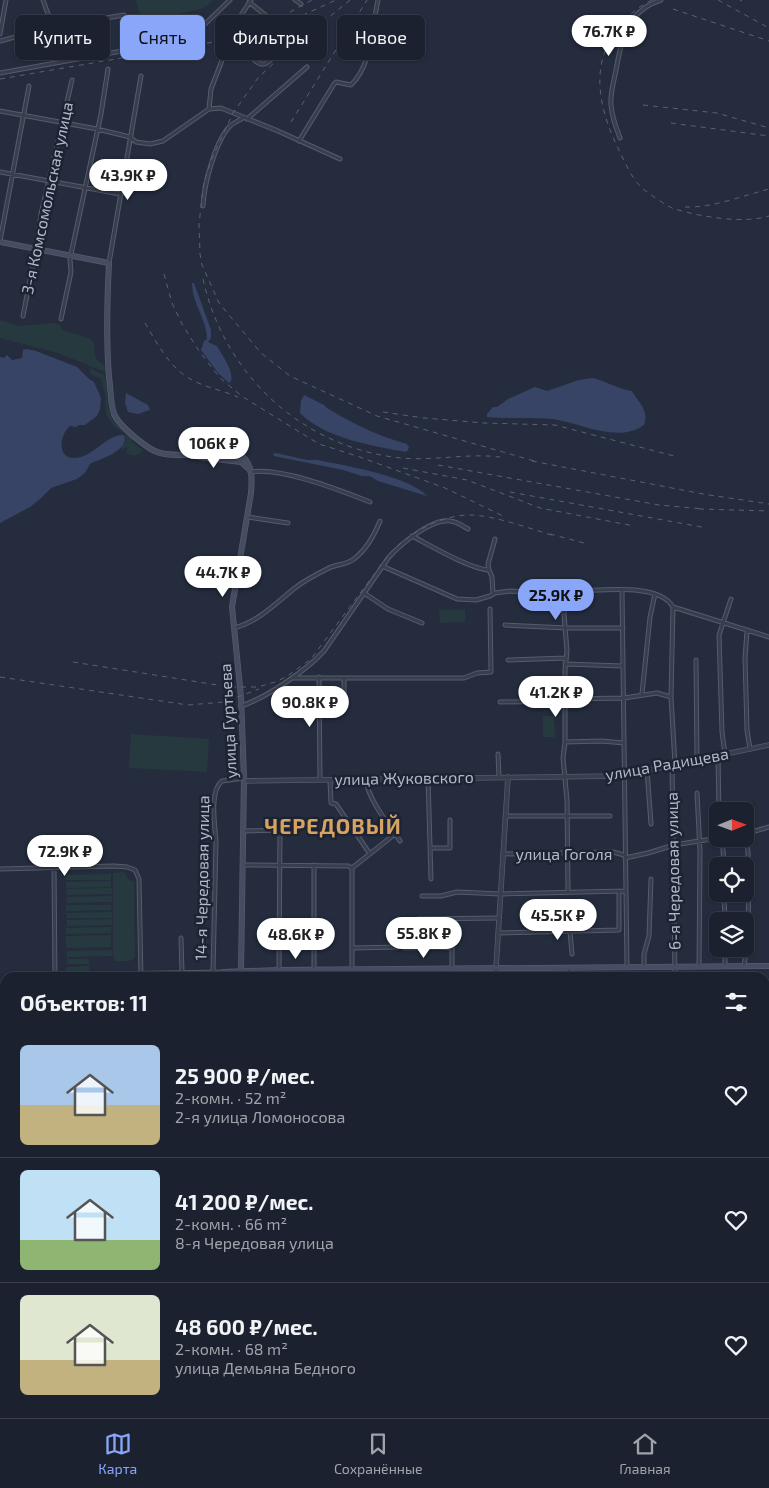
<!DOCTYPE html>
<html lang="ru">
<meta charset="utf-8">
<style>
:root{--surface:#1b212e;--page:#282e3a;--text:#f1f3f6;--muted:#a0a3aa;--line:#393e4a;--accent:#89a6f9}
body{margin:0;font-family:"Exo 2",sans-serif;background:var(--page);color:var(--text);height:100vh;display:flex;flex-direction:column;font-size:19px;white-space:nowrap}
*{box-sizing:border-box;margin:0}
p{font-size:16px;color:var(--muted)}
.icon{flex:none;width:28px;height:28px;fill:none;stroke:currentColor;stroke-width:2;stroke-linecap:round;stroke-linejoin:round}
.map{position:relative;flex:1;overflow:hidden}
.details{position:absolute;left:0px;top:972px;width:770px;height:446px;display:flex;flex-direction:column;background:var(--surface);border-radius:15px 15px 0 0;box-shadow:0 1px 4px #0004,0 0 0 1px var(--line)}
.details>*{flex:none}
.hud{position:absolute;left:15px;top:15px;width:500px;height:45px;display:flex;gap:10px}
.needle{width:32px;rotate:89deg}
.fabs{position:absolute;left:709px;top:802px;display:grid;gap:10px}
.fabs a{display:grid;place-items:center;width:45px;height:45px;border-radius:8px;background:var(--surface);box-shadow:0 1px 4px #0004,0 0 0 1px var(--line);font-size:25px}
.price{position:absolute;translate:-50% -42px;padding:0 11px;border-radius:18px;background:#fff;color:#222;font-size:16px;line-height:32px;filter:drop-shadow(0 1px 2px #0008)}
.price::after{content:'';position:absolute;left:50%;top:30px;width:15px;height:11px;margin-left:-8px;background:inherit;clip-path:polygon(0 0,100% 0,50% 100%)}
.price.selected{background:var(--accent);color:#111}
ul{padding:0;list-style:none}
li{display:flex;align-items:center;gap:15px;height:125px;padding:0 20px}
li+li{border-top:1px solid var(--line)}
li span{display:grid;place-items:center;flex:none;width:140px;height:100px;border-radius:8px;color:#555}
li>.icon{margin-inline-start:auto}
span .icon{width:60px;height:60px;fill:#fffc;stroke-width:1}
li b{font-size:21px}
h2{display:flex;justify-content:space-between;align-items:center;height:60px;padding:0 20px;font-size:21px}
.chip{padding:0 18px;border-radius:8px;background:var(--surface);box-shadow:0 1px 4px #0004,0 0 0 1px var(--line);font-size:18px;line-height:45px}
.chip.selected{background:var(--accent);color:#111}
.dock{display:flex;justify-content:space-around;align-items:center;height:70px;border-top:1px solid var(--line);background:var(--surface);font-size:14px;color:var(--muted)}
.dock a{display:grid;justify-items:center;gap:2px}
.dock .selected{color:var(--accent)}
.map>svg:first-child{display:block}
.green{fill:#26393f}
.water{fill:#374465}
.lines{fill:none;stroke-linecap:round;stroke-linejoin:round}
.stream{stroke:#374465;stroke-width:1}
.minor-casing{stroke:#565c6c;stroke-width:5}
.tertiary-casing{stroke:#565c6c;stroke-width:5.5}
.secondary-casing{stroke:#565c6c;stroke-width:6}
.minor{stroke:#383e4e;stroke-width:3}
.tertiary{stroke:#383e4e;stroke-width:4}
.secondary{stroke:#464c61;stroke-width:4.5}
.rail{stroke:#5a6175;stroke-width:1;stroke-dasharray:5 5;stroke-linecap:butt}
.labels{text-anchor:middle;stroke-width:5;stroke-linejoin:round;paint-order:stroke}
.street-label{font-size:16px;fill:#b4b9c9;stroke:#1d2333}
.district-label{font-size:21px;font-weight:bold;letter-spacing:1px;fill:#d6a362;stroke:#1d2333}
</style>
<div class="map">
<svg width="769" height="1418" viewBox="0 0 769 1418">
<rect width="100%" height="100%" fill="#242c3e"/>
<path class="green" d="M136,0H213C200,14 189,10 173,15L174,22L157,27L156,21L147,23L146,18H141Z
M0,320L18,326L55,323L59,324L63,330L90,339L94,342C95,349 93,358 100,362C102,364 105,366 106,368L105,372L58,353L0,338Z
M89,368L104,375C107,381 107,387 107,394C109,420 113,423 134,439L131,443L135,442V445L142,449V452C136,457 134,456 127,454V447L122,450V446L126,440L125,434L115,427L106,415L105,394L101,379L91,374Z
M439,610H465V622L440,623Z
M543,716H554L555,737H543Z
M131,734L209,739L207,772L129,768Z
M124,872L129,880L134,881L135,958L129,961H115L113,956V873Z
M111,874V880H66V875Z
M111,881V887L66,888V882Z
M112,888V894L67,895L66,889Z
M112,896V902L67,903V897Z
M66,905H111L112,910L66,911Z
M112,912V918H67L66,913Z
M112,919V925L67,926V920Z
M111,927V933L66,934V928Z
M111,935V947L66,948V936Z
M112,950V956L67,957V951Z
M67,959H89V964H67Z
M89,966V971H66V967Z
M89,972V977H67V973Z
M272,1414H363V1418H270Z
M634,1414H715L716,1418H639Z"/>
<path class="water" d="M192,283H194L211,330V338L208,342L217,346C222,355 234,371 231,381L229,383L218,373L201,350L204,341L207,339C207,320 192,303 192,283Z
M26,349L36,351L77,367L89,379L94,382L101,398L100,409L97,416L85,425H79L76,427L70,426C59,435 57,459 75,458C94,457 106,434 124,435C130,451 100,459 90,464L85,473L77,479L51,488L40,499L30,507L0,523V357L4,358L7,355L12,360L22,358L23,350Z
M592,378C606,381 618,389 632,391C639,404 649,409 644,425C618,444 581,423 553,419C531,417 509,419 487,417V414L493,407H497L508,399L535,387L547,391L579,380Z
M126,393L148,405L150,410L138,414L128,412L125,403Z
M304,395L324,405L327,408C353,424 378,436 407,444L409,447L408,450L406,452C373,446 324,438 300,413L301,401Z
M276,453L307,460H318C346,466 409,476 427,496L378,481L370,476H362L343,470L274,456L273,454Z"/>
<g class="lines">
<path class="stream" d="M0,1408L5,1407
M258,1414V1418
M602,1414L607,1418
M298,1418L304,1414
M344,1418L347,1414"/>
<g class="minor-casing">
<path id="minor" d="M43,0L55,34L59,62
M295,0L301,4
M249,2L269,18
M100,19L107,52
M236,23L251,0
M0,34L6,0
M0,41L52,27L124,15
M0,73L166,43L203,26L230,0
M209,109L211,89L226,50L230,46L242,47C261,68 263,72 281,47
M0,111L97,129L130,137L136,142L150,144L163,141L209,109L221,108L278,131L340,159
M247,119L307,67
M620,138C616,128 612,116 611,105C610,93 614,81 616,70C622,38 627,11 661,0
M299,141L334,84L336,82L351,85C372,65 372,27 378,0
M0,172L120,194
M203,206C204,184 215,143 229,127C233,123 238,121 243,118
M0,241L29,86
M109,263L141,76
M23,316L36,249L41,214L72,80
M61,319L71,272L70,259L101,114L108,69
M250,472C282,467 339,490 370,502
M247,517L288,523
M412,536C431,546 470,569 489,570
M382,566L457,599L476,600L490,596L495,593L510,591L528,592
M622,591L627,967
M364,593L388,609L422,623
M493,594L492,577L489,570L488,564L495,539
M673,607L671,697L675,764
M505,625L567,628H623
M234,628C258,622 276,603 295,588C305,580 317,574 329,568C337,564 346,565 354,559C367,549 374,536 380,521
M747,631L745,658L747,730L750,749
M508,660L566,658
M696,660L697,760
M565,664L623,666
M319,677L320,779
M292,678H464L477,673L491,672L490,609
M344,678V696
M642,694L650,617L655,594
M565,699L624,698L657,693L671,697
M500,702L565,701
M241,706C266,698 307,670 324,651L389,557C401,544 432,518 450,521C456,521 463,526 468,529
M565,742L602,741L624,743
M498,754L499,777
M725,754L722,732L719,635L731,599
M718,756L719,811
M672,765L675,978
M647,770L651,824
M428,778L431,879
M366,779C367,798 389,825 400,841
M330,780L331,803L336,804L370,854
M697,793L700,851L699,966
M505,816H610
M244,831L280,830L279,970
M745,834L769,827
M721,839L723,849L724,866
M431,848H450V820
M503,854L613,852L624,855
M625,858L648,853L674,845L718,838
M243,865L348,866L352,868
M54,868L55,978
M352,868V969
M352,868L395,834
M0,869L114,866L127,867L135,870L139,879L141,978
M568,892L567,800L563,758L565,742V670L567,651L564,614L566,596L575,591C600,591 659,582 673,607L769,637
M724,894L725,921
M422,896H441L457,892L500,894L625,891
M418,919L498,918
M570,931L572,954
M498,933L619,930V891
M452,937V968
M181,938L182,973
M352,948L398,947
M405,948C421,948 437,946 452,948
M644,966V954L649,936L651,879
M725,966V949
M744,966L748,941L749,873L747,834
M417,969V978
M314,970V865
M213,972L216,841C215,826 209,791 222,781L244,778
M105,974L223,972
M495,978L496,968
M568,978L569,968
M765,999H769
M765,1029H769
M765,1063H769
M765,1095H769
M765,1129H769
M765,1154H769
M765,1297L769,1289
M765,1331L769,1323
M765,1349L769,1355
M765,1380L769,1377
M765,1398L769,1403"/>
</g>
<g class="tertiary-casing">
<path id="tertiary" d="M244,781L620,776L769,745
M496,968L508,777
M352,969V978"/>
</g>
<g class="secondary-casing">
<path id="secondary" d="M0,242L109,263C107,301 106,339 109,377C111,389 110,402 114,414C119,426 148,450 160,453C179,458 198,452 216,453C225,453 234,455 243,457C253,465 252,481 251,493L232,607L241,697L244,778L241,971
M199,457L241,462L250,470
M222,978L223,972L279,970L769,966
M0,1401H5"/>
</g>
<use href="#minor" class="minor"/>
<use href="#tertiary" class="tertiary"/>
<use href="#secondary" class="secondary"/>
<path class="rail" d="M350,0L278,59L258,78L233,113L213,156L204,181L199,224L200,254L202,265L219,303L261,353L290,376L377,416L538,462
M652,0C639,6 629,15 620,26C588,63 599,110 619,150C625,163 632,179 643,189C650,194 667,207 675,209C702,217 742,224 769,216
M718,0L769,28
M740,0L742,1
M673,9L769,41
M281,17L312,0
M346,50L360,23
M0,79L243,37L279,26L336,0
M643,105L717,113L769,128
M291,122L367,0
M671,123L769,136
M685,207C712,208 742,196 769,189
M164,274L172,303L182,324L199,351L220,378L243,397L319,444L357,456L445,488L503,516
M203,279C224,375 303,448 401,458C434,461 467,453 500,457
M145,323C158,345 171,370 194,381C208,388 224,391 238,397
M383,412L424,418L484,423L555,425L674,456
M532,461L703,494L769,504
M438,465L659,505L704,509
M403,468L467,480L540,508L634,526
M510,492L707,528
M699,509L769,511
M550,534L588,544
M73,662L230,687H258L275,682L286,677L311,659L390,553C410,532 443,514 472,515C496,516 531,529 555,536
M0,677L188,705L224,702L259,689
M765,1235L769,1229
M626,1414L631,1418
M720,1414V1418
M105,1416L142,1414
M14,1418L111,1414
M597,1418L601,1414"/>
</g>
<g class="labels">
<g class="street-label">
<text transform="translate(47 198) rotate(-78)" y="6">3-я Комсомольская улица</text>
<text transform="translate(228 721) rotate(-93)" y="6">улица Гуртьева</text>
<text transform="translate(667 764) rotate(-10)" y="6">улица Радищева</text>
<text transform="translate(404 778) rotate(-1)" y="6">улица Жуковского</text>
<text x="564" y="860">улица Гоголя</text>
<text transform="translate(673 871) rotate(-91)" y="6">6-я Чередовая улица</text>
<text transform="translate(202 878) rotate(-89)" y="6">14-я Чередовая улица</text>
</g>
<g class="district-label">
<text x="333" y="834">ЧЕРЕДОВЫЙ</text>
</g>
</g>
</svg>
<div class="fabs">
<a><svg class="needle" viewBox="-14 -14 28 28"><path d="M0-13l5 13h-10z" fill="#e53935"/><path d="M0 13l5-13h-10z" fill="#a0a3aa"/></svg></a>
<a><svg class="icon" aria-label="locate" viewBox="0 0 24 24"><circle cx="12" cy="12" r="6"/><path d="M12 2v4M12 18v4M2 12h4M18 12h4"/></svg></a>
<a><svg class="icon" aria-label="layers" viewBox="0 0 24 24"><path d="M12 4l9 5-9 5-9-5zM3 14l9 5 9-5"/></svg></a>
</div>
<b class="price" style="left:609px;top:57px">76.7K ₽</b>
<b class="price" style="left:128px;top:201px">43.9K ₽</b>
<b class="price" style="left:214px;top:469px">106K ₽</b>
<b class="price" style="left:223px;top:598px">44.7K ₽</b>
<b class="price selected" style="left:556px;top:621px">25.9K ₽</b>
<b class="price" style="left:556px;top:718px">41.2K ₽</b>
<b class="price" style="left:310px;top:728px">90.8K ₽</b>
<b class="price" style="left:65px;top:877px">72.9K ₽</b>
<b class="price" style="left:558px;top:941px">45.5K ₽</b>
<b class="price" style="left:424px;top:959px">55.8K ₽</b>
<b class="price" style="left:296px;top:960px">48.6K ₽</b>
<div class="hud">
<a class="chip">Купить</a>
<a class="chip selected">Снять</a>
<a class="chip">Фильтры</a>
<a class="chip">Новое</a>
</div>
<section class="details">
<h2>Объектов: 11<svg class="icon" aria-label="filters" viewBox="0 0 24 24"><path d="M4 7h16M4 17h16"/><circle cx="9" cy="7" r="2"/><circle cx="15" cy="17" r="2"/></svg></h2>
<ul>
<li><span style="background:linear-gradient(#a9c7e8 60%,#c2b280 0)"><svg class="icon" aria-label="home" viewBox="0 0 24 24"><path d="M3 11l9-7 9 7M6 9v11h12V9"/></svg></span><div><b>25 900 ₽/мес.</b><p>2-комн. · 52 m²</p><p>2-я улица Ломоносова</p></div><svg class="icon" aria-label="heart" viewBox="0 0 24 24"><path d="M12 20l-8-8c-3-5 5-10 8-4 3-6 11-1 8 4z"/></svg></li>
<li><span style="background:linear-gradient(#bfe0f5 70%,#8fb573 0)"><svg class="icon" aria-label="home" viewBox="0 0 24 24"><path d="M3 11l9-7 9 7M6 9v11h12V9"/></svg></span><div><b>41 200 ₽/мес.</b><p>2-комн. · 66 m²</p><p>8-я Чередовая улица</p></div><svg class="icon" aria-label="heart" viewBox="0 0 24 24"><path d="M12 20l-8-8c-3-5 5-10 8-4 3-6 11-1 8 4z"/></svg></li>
<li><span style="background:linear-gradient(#dfe7d0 65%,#c2b280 0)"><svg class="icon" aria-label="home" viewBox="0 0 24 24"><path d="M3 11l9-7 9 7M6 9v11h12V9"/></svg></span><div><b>48 600 ₽/мес.</b><p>2-комн. · 68 m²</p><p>улица Демьяна Бедного</p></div><svg class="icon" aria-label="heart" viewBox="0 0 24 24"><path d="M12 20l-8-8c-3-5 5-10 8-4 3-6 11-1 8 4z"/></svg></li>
</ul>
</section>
</div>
<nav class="dock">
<a class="selected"><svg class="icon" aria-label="map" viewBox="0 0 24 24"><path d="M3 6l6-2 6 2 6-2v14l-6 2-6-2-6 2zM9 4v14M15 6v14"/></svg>Карта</a>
<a><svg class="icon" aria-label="saved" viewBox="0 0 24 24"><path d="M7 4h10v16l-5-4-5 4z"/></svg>Сохранённые</a>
<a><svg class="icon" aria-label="home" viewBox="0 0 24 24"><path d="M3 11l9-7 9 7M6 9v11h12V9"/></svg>Главная</a>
</nav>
